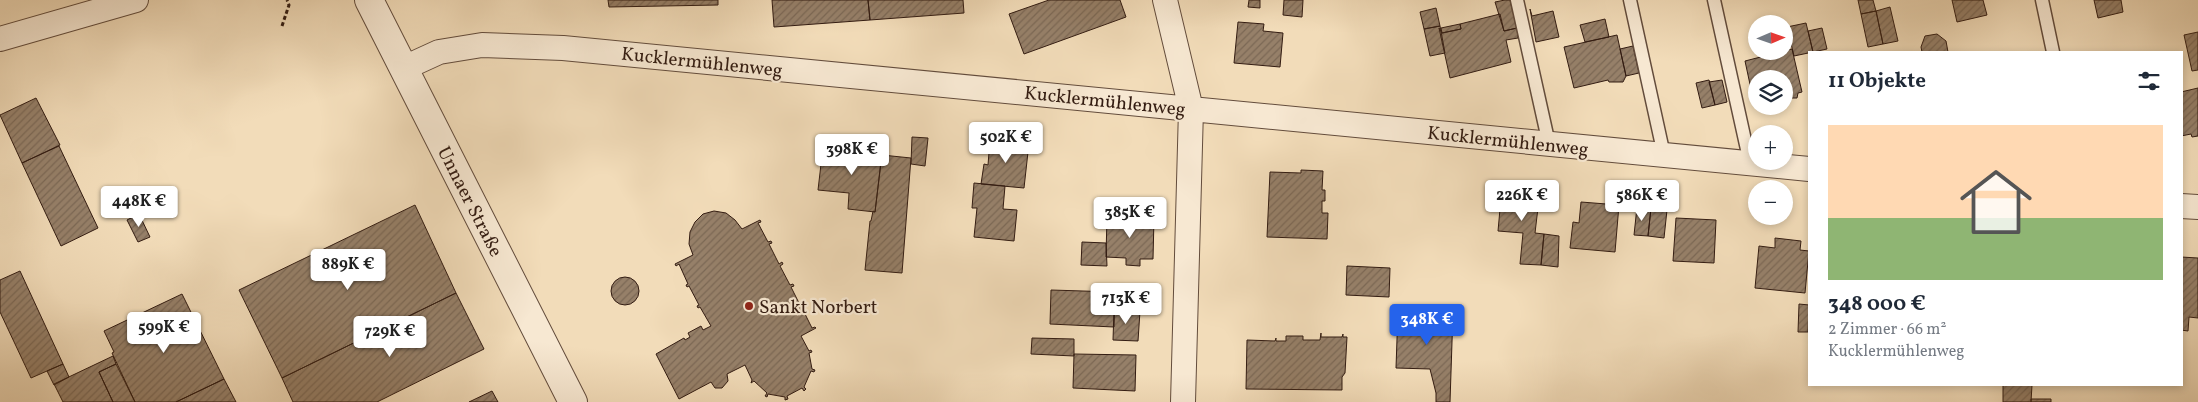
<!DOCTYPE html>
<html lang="de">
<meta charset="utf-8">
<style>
:root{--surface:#fff;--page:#f2f2f3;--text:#1f2937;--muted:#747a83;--accent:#2563eb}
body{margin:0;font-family:Vollkorn,serif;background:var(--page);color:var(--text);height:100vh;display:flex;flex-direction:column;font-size:19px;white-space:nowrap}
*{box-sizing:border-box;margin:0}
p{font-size:16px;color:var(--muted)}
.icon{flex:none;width:28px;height:28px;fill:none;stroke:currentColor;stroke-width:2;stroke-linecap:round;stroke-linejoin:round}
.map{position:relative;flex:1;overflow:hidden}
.side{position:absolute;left:1808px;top:51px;width:375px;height:335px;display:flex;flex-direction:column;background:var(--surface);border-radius:0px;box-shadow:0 2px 8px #0003}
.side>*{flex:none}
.needle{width:32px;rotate:88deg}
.tools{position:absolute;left:1748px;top:15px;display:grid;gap:10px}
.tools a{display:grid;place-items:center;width:45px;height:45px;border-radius:50%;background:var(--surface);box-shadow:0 2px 8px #0003;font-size:25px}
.price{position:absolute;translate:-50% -42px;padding:0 11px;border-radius:5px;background:#fff;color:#222;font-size:16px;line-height:32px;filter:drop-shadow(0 1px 2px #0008)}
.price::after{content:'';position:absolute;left:50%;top:30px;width:15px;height:11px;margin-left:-8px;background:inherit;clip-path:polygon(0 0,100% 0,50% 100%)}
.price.active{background:var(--accent);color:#fff}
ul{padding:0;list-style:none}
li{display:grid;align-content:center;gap:10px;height:265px;padding:0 20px}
li span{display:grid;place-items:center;height:155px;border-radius:0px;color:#555}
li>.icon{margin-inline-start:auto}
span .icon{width:90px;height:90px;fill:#fffc;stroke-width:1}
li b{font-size:21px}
h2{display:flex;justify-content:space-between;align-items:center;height:60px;padding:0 20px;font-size:21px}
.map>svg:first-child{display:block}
.building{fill:url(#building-hatch);stroke:#331c12}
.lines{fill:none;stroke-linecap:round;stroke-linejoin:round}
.service-casing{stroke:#634c3c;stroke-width:15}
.minor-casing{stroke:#634c3c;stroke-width:26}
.tertiary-casing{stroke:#634c3c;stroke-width:30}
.path{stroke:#331c12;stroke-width:3;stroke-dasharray:4 2.5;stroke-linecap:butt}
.service{stroke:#f7e8d2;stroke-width:12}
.minor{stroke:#f7e8d2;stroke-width:24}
.tertiary{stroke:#f7e8d2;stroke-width:28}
.poi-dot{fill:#8f2418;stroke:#f7e8d2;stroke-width:2}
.labels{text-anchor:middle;stroke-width:4.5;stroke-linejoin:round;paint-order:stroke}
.street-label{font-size:19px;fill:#331c12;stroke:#f7e8d2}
.poi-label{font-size:19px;fill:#331c12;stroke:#f7e8d2;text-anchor:start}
</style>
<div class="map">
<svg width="2198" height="402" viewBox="0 0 2198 402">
<defs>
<pattern id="building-hatch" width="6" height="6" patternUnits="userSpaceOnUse" patternTransform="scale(1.25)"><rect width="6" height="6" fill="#968069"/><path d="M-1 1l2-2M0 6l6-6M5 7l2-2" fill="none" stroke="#7b6855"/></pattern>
</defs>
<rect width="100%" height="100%" fill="#f2dcb9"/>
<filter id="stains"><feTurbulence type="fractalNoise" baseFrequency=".004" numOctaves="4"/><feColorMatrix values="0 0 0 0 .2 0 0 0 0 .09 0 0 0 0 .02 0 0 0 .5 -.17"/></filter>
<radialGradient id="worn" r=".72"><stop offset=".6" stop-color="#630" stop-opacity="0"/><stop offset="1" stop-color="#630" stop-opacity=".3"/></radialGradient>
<path class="building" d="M608,0H718V5L609,7Z
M772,0H868L870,20L774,27Z
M868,0H963L964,13L870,20Z
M1049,0H1120L1126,17L1024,54L1009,14Z
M1249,0H1260V8L1248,7Z
M1284,0H1303L1302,17L1283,15Z
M1505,0H1510L1517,28L1504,31L1495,2Z
M1858,0H1873L1876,11L1861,14Z
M1952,0H1983L1987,15L1957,22Z
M2094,0H2121L2123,12L2098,18Z
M1890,7L1898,41L1883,44L1876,11Z
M1436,8L1440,26L1424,29L1420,12Z
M1530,9L1532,16L1553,11L1559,37L1536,42Z
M1876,11L1883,44L1868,47L1861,14Z
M1500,14L1504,31L1517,28L1518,38L1506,40L1511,62L1450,78L1439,28L1442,33L1461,29L1460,24Z
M1605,19L1609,37L1585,42L1580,25Z
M1238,22L1264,24L1263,31L1283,33L1280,67L1234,63Z
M1806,23L1813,52L1794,56L1787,27Z
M1460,24L1461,29L1442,33L1441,28Z
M1440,26L1445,53L1430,56L1424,29Z
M1822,28L1827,49L1813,52L1808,31Z
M2198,32V70L2192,71L2184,35Z
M1937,34L1946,41L1948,52H1922L1921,47L1925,36Z
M1617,35L1626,76L1623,82H1609L1608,80L1574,88L1564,47Z
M1633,46L1639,73L1626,76L1620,49Z
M1792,49L1802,92L1798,93L1797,98H1784V79H1756V102L1754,103L1745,61Z
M1709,80L1715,105L1702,108L1696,83Z
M1722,80L1727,102L1715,105L1709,82Z
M2198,88V136L2192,137L2191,134L2181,136V92Z
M36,98L60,145L22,163L0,115Z
M912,137L928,138L925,166L911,164Z
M990,140L1029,143L1024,188L981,184L984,164L988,165Z
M59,146L98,228L61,246L22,163Z
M823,147L882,152L875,212L848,209L849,193L818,190Z
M882,155L911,158L902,273L865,270L870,221H871L873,211L875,212Z
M1301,170L1323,171L1322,190H1325V201H1322V213H1328L1327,239L1267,237L1270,172L1301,173Z
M974,183L1005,186L1003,209L1017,210L1014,241L974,237L977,208H972Z
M1502,187L1540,191L1535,233L1544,234L1541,265L1520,264L1523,233L1498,231Z
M1581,202L1619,205L1615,252L1570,248L1573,222L1579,223Z
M415,205L456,293L282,378L239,290Z
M1637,207L1651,208L1648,236L1634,235Z
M1651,208L1667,210L1664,238L1648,236Z
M714,211L726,213L735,220L742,229L760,220L761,222L758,223L768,242L771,241L772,243L769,244L779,264L782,262L783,264L780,266L790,285L793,284L794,286L791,287L801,307L804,305L805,307L802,308L812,328L815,327L816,328L801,336L809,351L811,350L812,352L809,353L812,369L815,370L814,372L811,371L804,387L806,389L804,391L802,388L787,396L788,399L785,400V397L768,394L767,397L765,396L767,393L754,381L751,383L752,380L745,365L727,374L728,381L722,388H715L711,382L679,399L656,354L684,338L685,340L690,337L688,333L701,326L703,330L711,326L700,307L698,308L697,306L699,305L689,286L687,287L686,285L688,284L679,264L676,266L675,264L693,255L689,244L690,232L695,222L703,214Z
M139,214L150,237L138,242L127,220Z
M1107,216L1154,218L1153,259H1140V266L1126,265V258L1106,257Z
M1676,218L1716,220L1714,263L1673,261Z
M1544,234L1559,236L1558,267L1541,265Z
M1775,238L1801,241L1800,250L1809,251L1805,293L1755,288L1759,246L1775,248Z
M1082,242L1106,243L1107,266L1081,265Z
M2181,257L2198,258V318L2189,317L2188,331L2181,330Z
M1347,266L1390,268L1389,297L1346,295Z
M20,271L63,364L31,378L0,312V280Z
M611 291a14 14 0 1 1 28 0a14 14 0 1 1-28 0Z
M1051,290L1115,292L1114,327L1050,324Z
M456,293L484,349L377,402H293L282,378Z
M182,294L224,379L176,402H135L112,353L114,352L104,331Z
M1799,304L1809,305L1808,332H1798Z
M1114,310L1140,311L1138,341L1113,340Z
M1398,310L1453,312L1450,402H1436V393L1430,369L1396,368Z
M1321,333V337H1342L1343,334V337H1347L1345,373L1342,377V390L1246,389L1247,340L1275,341L1276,338V341H1286V336H1303V340H1320Z
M1032,338L1074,339V356L1031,354Z
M1074,354L1136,355L1135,391L1073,388Z
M113,356L116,364L99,372L113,402H63L54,384Z
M63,364L69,377L54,385L47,371Z
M116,364L135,402H113L99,372Z
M224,379L236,402H176Z
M2003,385H2032L2031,402H2003Z
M492,391L498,402H469Z
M2031,399H2051V402H2031Z"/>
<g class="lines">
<g class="service-casing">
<path id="service" d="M1517,0L1549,144
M1630,0L1664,155
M1714,0L1750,163
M2042,0L2053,52"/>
</g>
<g class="minor-casing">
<path id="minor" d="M1165,0L1191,109L1183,402
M0,39L136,0
M404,68L439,52L482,45L563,48L1809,169
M2181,206L2198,207"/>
</g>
<g class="tertiary-casing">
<path id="tertiary" d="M369,0L573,402"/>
</g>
<path class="path" d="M282,26L289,5L287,0"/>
<use href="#service" class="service"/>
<use href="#minor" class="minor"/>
<use href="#tertiary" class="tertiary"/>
</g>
<circle class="poi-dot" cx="749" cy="306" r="5"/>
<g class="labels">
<g class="street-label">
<text transform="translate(702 61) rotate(6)" y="7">Kucklermühlenweg</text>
<text transform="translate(1105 100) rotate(6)" y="7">Kucklermühlenweg</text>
<text transform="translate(1508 140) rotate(6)" y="7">Kucklermühlenweg</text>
<text transform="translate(471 201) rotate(63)" y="7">Unnaer Straße</text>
</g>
<g class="poi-label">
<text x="759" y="313">Sankt Norbert</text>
</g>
</g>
<rect width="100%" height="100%" filter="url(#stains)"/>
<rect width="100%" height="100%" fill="url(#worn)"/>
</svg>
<div class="tools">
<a><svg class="needle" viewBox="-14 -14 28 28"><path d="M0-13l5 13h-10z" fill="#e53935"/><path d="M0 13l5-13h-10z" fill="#747a83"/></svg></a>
<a><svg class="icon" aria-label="layers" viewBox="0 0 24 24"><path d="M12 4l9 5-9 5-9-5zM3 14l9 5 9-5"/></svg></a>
<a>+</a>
<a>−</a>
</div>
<b class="price" style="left:1006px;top:164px">502K €</b>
<b class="price" style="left:852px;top:176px">398K €</b>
<b class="price" style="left:1522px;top:222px">226K €</b>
<b class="price" style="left:1642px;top:222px">586K €</b>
<b class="price" style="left:139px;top:228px">448K €</b>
<b class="price" style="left:1130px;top:239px">385K €</b>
<b class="price" style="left:348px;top:291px">889K €</b>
<b class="price" style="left:1126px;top:325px">713K €</b>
<b class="price active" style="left:1427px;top:346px">348K €</b>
<b class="price" style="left:164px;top:354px">599K €</b>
<b class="price" style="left:390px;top:358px">729K €</b>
<section class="side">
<h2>11 Objekte<svg class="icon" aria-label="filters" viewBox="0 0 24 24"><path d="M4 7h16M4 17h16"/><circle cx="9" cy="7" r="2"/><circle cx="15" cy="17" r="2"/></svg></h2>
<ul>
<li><span style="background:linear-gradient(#ffd9b3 60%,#8fb573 0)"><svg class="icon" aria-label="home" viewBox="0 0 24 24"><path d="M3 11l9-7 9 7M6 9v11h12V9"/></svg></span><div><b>348 000 €</b><p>2 Zimmer · 66 m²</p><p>Kucklermühlenweg</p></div></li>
</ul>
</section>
</div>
